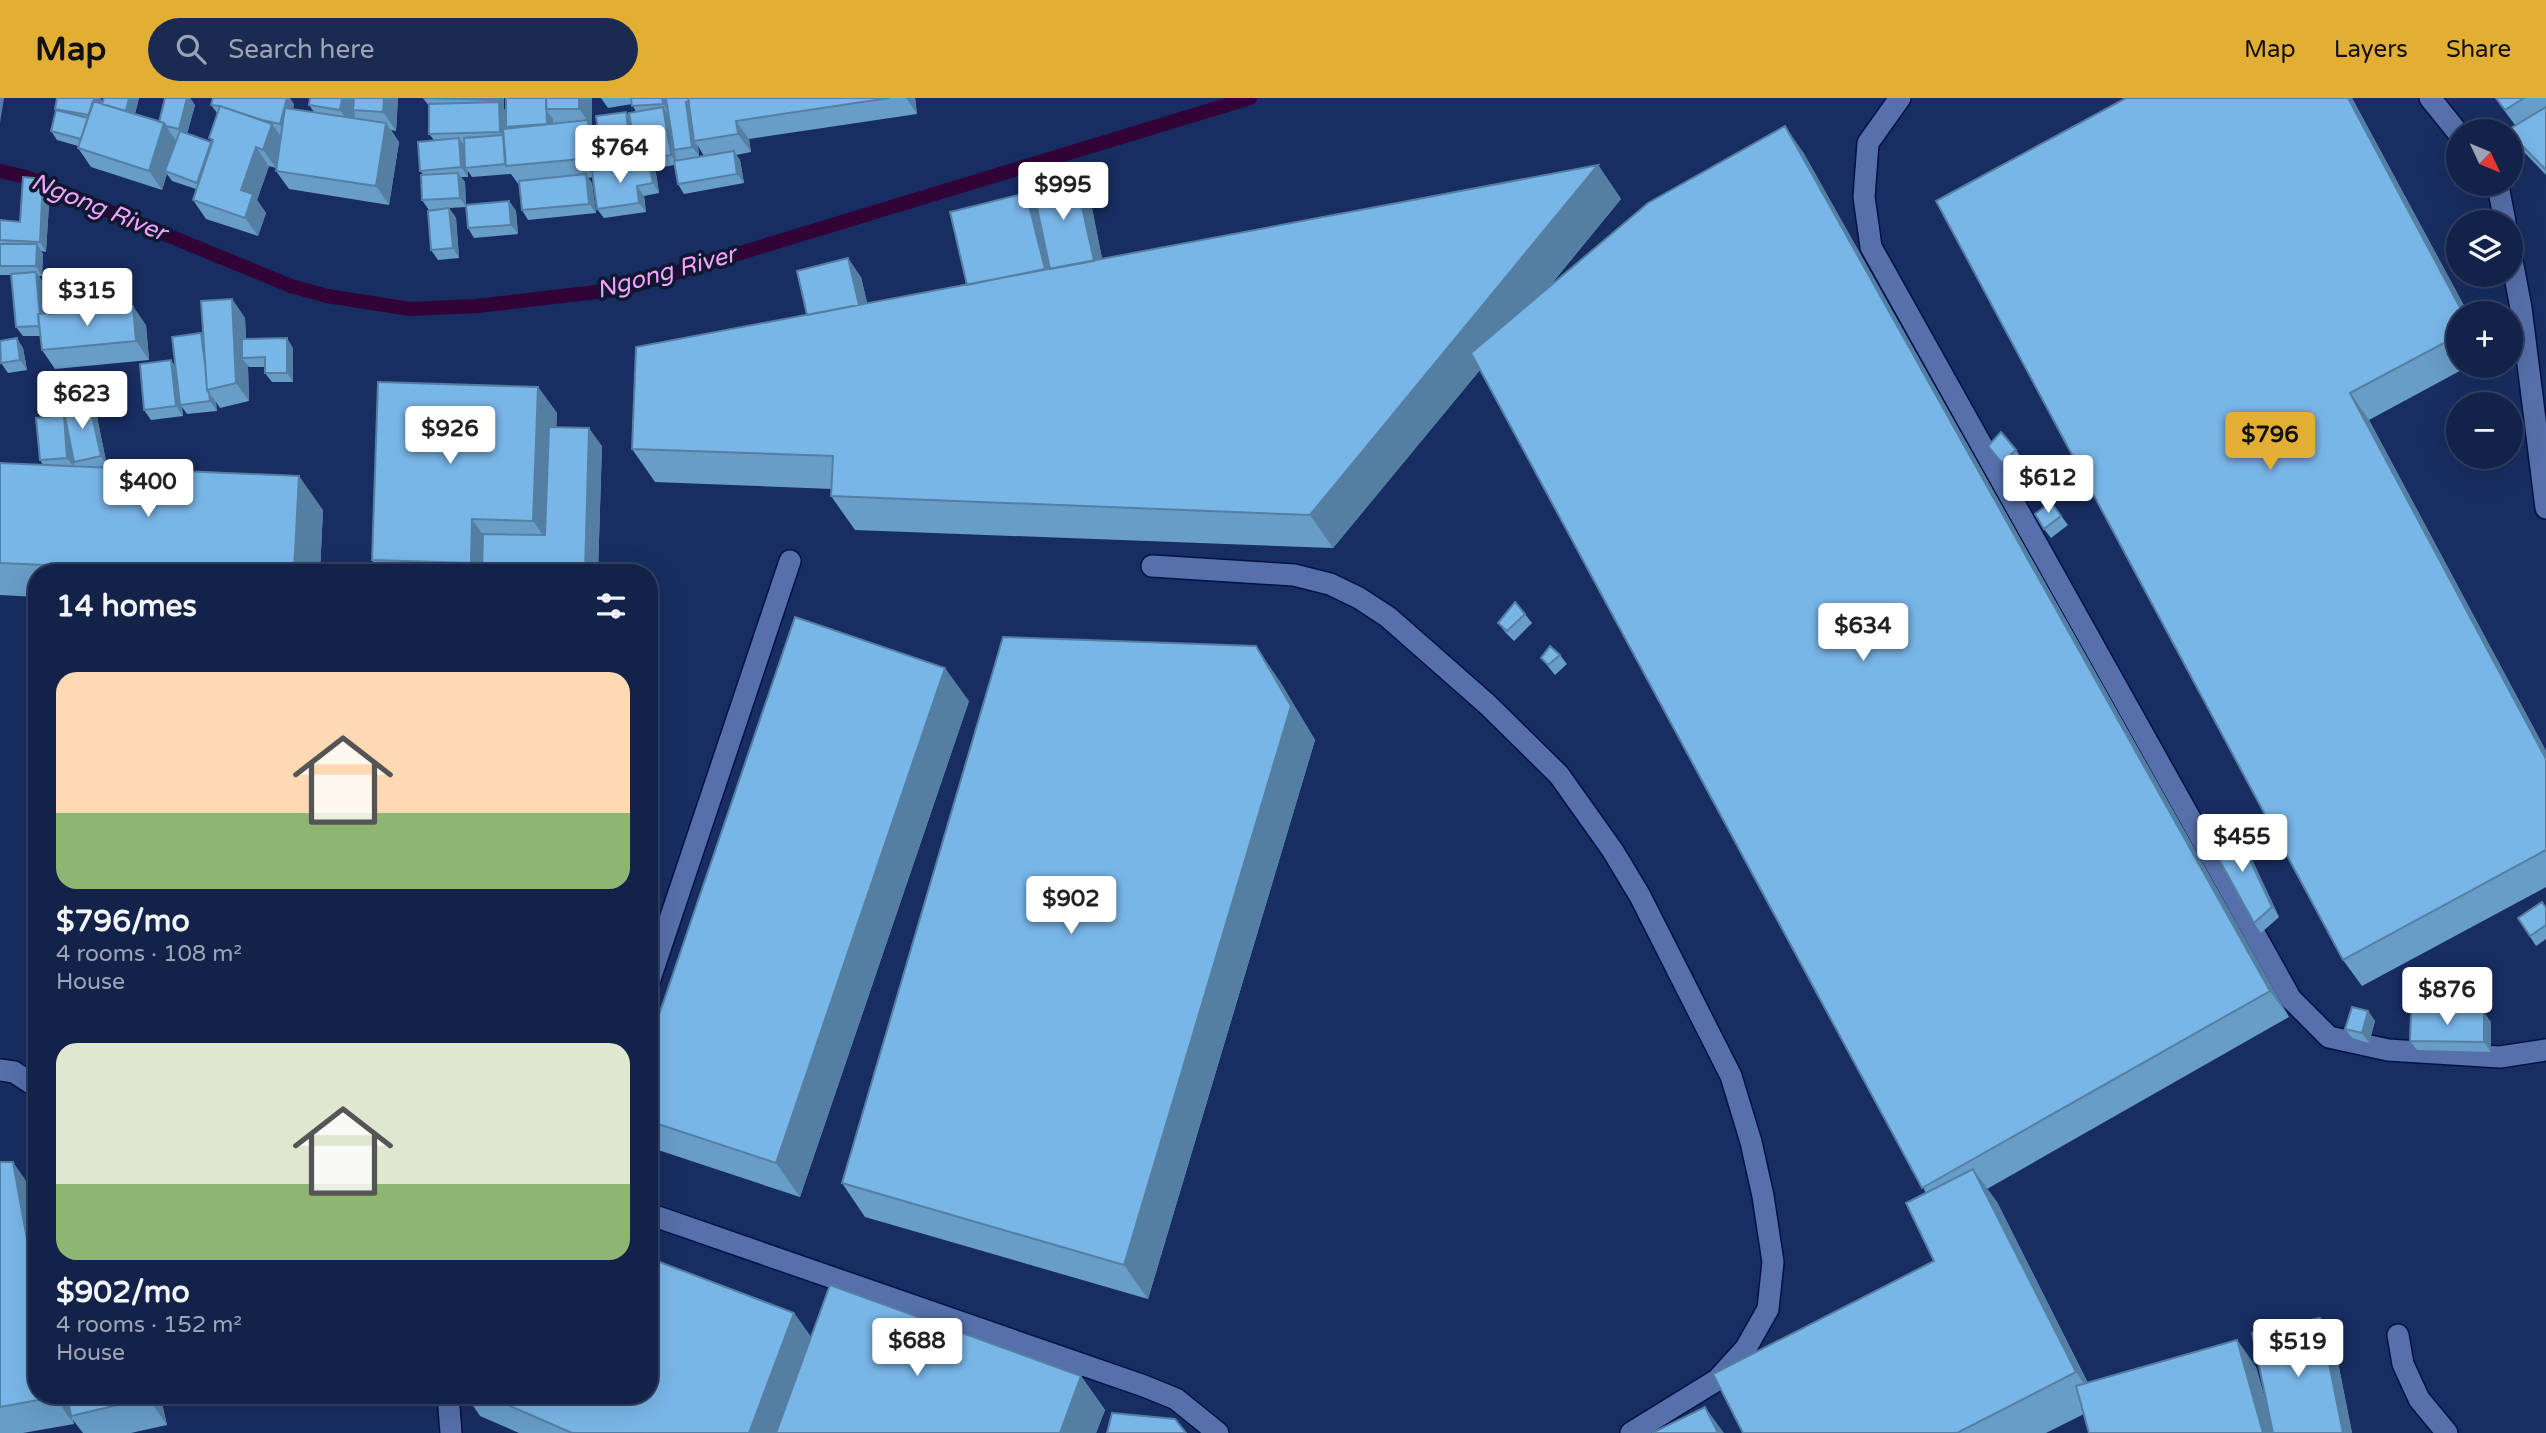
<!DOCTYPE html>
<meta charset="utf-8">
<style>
:root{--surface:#122249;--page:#1b2a50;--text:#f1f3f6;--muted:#9ca4b4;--line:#313f61;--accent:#e2af34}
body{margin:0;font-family:"Varela Round",sans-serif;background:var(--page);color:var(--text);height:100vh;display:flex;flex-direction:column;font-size:26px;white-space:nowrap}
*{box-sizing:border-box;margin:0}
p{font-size:23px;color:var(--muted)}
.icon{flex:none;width:38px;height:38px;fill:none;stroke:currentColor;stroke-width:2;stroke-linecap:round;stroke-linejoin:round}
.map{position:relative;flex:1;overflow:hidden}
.sheet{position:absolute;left:28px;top:466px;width:630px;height:840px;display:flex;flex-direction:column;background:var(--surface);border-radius:28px;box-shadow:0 7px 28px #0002,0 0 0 2px var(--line)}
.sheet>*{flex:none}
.needle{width:46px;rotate:134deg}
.fabs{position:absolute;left:2446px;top:21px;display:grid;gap:14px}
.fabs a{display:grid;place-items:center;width:77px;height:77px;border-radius:50%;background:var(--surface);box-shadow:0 7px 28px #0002,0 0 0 2px var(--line);font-size:35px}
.price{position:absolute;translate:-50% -60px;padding:0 16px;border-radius:7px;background:#fff;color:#222;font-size:23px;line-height:46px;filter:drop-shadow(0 2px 4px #0008)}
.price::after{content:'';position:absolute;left:50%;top:42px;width:21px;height:16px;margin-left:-10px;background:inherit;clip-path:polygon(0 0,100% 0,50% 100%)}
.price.current{background:var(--accent);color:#111}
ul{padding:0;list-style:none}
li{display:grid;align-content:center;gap:14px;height:371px;padding:0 28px}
li span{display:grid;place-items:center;height:217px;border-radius:21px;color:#555}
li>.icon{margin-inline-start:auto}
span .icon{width:126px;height:126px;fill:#fffc;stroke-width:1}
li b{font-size:30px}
h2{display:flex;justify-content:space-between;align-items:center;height:84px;padding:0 28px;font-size:30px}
header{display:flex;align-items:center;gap:42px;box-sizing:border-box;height:98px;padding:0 35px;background:var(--accent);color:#111}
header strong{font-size:33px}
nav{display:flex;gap:38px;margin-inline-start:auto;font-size:24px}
.search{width:490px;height:63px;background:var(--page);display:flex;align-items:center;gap:18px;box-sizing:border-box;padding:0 24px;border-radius:38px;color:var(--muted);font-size:26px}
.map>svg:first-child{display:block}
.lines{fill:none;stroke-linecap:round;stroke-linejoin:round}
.stream{stroke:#320336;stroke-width:14}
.service-casing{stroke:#031244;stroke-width:24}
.service{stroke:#5570aa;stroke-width:21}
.wall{fill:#689dc8;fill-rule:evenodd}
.shaded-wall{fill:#557fa2}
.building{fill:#79b6e8;stroke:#557fa2;stroke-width:2}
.labels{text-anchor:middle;stroke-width:7;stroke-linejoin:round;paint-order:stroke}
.water-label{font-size:24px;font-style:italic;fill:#f8a0fe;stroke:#0e182f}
</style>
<header>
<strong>Map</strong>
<div class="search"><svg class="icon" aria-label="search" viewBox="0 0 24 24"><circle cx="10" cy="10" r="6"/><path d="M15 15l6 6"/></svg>Search here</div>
<nav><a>Map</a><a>Layers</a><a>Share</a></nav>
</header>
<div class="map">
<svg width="2546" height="1335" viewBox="0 0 2546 1335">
<rect width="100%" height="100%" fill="#182d61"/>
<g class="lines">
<path class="stream" d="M0,73L26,79L291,188L327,198L410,211L477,208L622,191L1250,0"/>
<g class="service-casing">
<path id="service" d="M1900,0L1868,45L1864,99L1871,149L2291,901L2329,939L2388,952L2500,959L2546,952
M2430,0L2459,36
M2494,86L2499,93L2505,124
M2511,157L2521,210L2546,410
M1152,468L1294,477L1330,486L1359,500L1388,519L1488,607L1559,677L1613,753L1640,798L1731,978L1751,1044L1763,1098L1773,1164L1768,1211L1746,1250L1717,1282L1631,1335
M649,884L790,463
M0,972L14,974L37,989
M649,1116L1144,1288L1176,1301L1218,1335
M2398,1237L2403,1266L2419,1301L2447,1335
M448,1297L451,1335"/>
</g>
<use href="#service" class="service"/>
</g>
<path class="wall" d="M57,0H100L103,4L104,0H139L135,16L159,24L165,0H190L195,7L187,36L212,44L209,40L217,15L211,7L294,6L293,11L314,14L309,7L310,0H398L396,33L391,32L399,44L389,107L289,91L276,73V70L269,68L257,102L266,115L258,138L206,121L193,102L196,91L172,83L167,76L162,92L91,69L78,50V48L57,42L51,33L56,13L55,11Z
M423,0H504V11L506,14L592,0V28L598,37L626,14L630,18L636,14L632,6L608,10L601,0H915L917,16L749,41L751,54L736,57L740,62L744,85L684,96L678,86L674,67L653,71L656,75L659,95L644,98L646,114L604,120L597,111L593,79L588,80L592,85L596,115L528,122L522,112L519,87L511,76L472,79L468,73V79H461L465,84L466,107L509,103L516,113L518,136L474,140L468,130L466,109L449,110L456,120L459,160L438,162L431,152L448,111L429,112L422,102L423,76L420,73L434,42L429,36V8ZM698,48L704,58H699Z
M2352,0L2468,215H2459V268H2469L2369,322L2546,653V789L2362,888L2343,862Z
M2495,0H2546V77L2521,51L2511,37V33L2515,27Z
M1803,54L2289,919L1987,1091L1997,1104L2088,1285L2237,1242L2256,1269L2270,1318L2320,1220L2333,1239L2352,1335H2089L2084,1316L2046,1335H1743L1934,1163L1926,1095L1480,272L1333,450L855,432L831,398L832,391L655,384L632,351L807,217L861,179L867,206L967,187L1038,112L1089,95L1102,161L1598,67L1621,101L1549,189Z
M43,81L50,90L46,154L41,153L43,156L42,178H39L43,184L46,216L94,200V212L146,227L149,262L55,271L42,252L40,238H23L16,229L11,177H0V122L20,124Z
M232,201L245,220L246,241L293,250V284H272L265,275V269H249L248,268L249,303L220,310L216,304L217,313L187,316L182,309L183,318L151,322L144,312L176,269L203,238Z
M23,250L27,272L8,275L1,265Z
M538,289L557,315L556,329L602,348L598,474H380L372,462Z
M88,299L95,309L107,368L100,369L323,412L320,474H37V499L0,497V365L43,367L40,362L64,317L65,319L72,317Z
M1988,348L2016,352L2023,362L2009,375Z
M2051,404L2068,427L2051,440L2044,431Z
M1525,516L1532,525L1514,543L1505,534L1498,525Z
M1560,557L1567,566L1555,577L1541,560Z
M1279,582L1315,642L1148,1201L865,1119L842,1085Z
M969,603L800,1099L649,1049V946Z
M2235,730L2242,740L2279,819L2261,835L2254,825Z
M2546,810V841L2536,848L2518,820Z
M2368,913L2375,923L2369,945L2352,940L2345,931Z
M2491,924V954L2417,952L2410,943Z
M0,1064L31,1090L37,1297H160L167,1327L131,1335H83L73,1322L74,1326L23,1335H0Z
M794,1215L811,1239L1081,1278L1105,1312L1096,1335H519L480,1318L466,1297H649Z"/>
<path class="shaded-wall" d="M0,0H4L0,25Z
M95,0H100L103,4L93,17Z
M129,0H139L132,25L125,15Z
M187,0H190L195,7L185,41L179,31Z
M287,0H290L294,6L287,36L280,26Z
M342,0H357L353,12L355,15L353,30L340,12Z
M384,0H398L396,33L383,14Z
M497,0H504V11L506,14L511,68L503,39L500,34L499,5L497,2Z
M579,0H592V28L601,41L602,66L604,68L605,78L592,60L588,23L579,11Z
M662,0H668L670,16L663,6Z
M906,0H915L917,16Z
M2348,0H2352L2468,215H2463Z
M686,4L693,14L694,43L698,48L699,58L692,49Z
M663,9L670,19L674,52L675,54L677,66L671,57Z
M546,12L553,21V38L547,29Z
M626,14L633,23L639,71L632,61Z
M736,23L749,41L751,54L738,36Z
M164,25L177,44L165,73L167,76L162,92L149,73Z
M386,25L399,44L389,107L376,88Z
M272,26L285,44L276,70L263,52Z
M1785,28L1803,54L2289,919L2270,893Z
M459,40L466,50L465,70L468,73V79L461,69Z
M256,49L269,68L257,102L266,115L258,138L245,120L241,92Z
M734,53L740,62L744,85L737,76Z
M649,65L656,75L659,95L653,85Z
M1598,67L1621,101L1333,450L1310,417Z
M458,75L465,84L466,109L460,100Z
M586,76L592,85L596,115L589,106Z
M1075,77L1089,95L1107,185L1094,166Z
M43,81L50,90L46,154L40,144Z
M637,88L644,98L646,114L639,105Z
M1026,95L1039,113L1058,190L1045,171Z
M509,103L516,113L518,136L511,127Z
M449,110L456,120L459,160L453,150Z
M37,146L43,156L42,178L36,168Z
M848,160L861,179L873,229L860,210Z
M36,174L43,184L48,237L41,228Z
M87,191L94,200L96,228L89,219Z
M232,201L245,220L247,260H242L248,268L249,303L236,285Z
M133,208L146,227L149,262L136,243Z
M17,240L23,250L27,272L20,262Z
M287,240L293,250V284L287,275Z
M171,262L178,272L180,307L182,309L183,318L176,308Z
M538,289L557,315L552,450L533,423Z
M209,295L216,304L217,313L210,303Z
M2350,295L2369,322L2546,653V661Z
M88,299L95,309L107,368L101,358Z
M64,317L70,327L74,369L67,360Z
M589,330L602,348L598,474H585Z
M299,378L323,412L320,474H294Z
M472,421L491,448L482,471L484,474H477L471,465Z
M1256,548L1279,582L1315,642L1148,1201L1124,1167Z
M945,570L969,603L800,1099L776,1065Z
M2235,730L2242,740L2279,819L2272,809Z
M2368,913L2375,923L2369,945L2362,935Z
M2484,914L2491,924V954L2484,944Z
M13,1064L31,1090L37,1120V1197Z
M1973,1071L1997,1104L2099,1308L2076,1274Z
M794,1215L818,1249L786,1335H749Z
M2320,1220L2333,1239L2352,1335H2343Z
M2237,1242L2256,1269L2274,1335H2263Z
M1081,1278L1105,1312L1096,1335H1060Z
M55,1297H69L71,1318L74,1326L55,1299Z
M147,1297H160L167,1327L148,1300Z
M1705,1309L1724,1335H1718Z"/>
<path class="building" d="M57,0H95L89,17L55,11Z
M104,0H129L126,13L102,6Z
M165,0H187L179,31L166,28L164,25L159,24Z
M213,0H287L280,26L262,22L220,8H219L211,7Z
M310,0H342L340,12L309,7Z
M354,0H384L383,14L353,12Z
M424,0H497V2Z
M506,0H546L547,26L506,29Z
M546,0H579V11H546Z
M631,0H662L663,6L632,8Z
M666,0H688L689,4H686L692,49L674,52Z
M688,0H889L736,23L738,36L694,43Z
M2126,0H2348L2463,215H2459V237L2350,295L2546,661V752L2343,862L1936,103Z
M2496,0H2524L2505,12Z
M93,3L164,25L149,73L78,50Z
M499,4L500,34L429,36V6Z
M220,8L272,26L263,52L256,49L241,92L253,96L245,120L193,102L213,42L209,40Z
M663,9L671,57L637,63L629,15Z
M2546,9V72L2511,36V33L2508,32Z
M285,10L386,25L376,88L276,73Z
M56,12L88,20L81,41L51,33Z
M626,14L632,61L602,66L596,18Z
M588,22L592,60L506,68L503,31Z
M1785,28L2270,893L1922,1090L1471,255L1648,105Z
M180,33L211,44L197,85L165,73Z
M503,37L505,66L465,70L464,40Z
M459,40L461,69L420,73L418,44Z
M734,53L737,76L678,86L674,63Z
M649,65L653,85L637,88L639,105L597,111L592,73Z
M1598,67L1310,417L831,398L833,358L632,351L636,249Z
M458,75L460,100L422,102L421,77Z
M586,76L589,106L522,112L519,83Z
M1075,77L1094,163L1050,171L1032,86Z
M23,79L43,81L40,144L0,142V122L20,124Z
M1026,95L1045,171L967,187L950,114Z
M509,103L511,127L468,130L466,107Z
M449,110L453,150L431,152L428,113Z
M0,146H37L36,168H0Z
M848,160L859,207L807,217L797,173Z
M36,174L40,216H38L39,228L16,229L11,176Z
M87,191L88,212L49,216L48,194Z
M232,201L236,285L207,292L201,203Z
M133,208L136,243L42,252L38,216Z
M201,235L205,266L207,292L209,295L210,303L180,307L172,239Z
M17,240L20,262L1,265L0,243Z
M287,240V275H265V259L242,260V241Z
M171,262L176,308L144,312L140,266Z
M378,284L538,289L533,423L472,421L471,465L372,462Z
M88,299L101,358L74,364L65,319L72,317L69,304Z
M64,317L67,360L40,362L36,320Z
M549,329L589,330L585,474L482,471L483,436L545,437Z
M2001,334L2016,352L2002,365L1988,348Z
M0,365L299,378L294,474H211L0,465Z
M2051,404L2061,418L2044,431L2035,416Z
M1515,504L1525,516L1507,533L1498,525Z
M795,519L945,570L776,1065L649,1023V946Z
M1003,539L1256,548L1291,608L1124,1167L842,1085Z
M1550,548L1560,557L1548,567L1541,560Z
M2235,730L2272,809L2254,825L2210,745Z
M2542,804L2546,810V827L2530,838L2518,820Z
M2352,909L2368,913L2362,935L2345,931Z
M2411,913L2484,914V944L2410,943Z
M0,1064H13L37,1197V1297H55V1299L0,1309Z
M1973,1071L2076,1274L1957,1335H1743L1713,1276L1934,1163L1906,1105Z
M649,1160L794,1215L749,1335H572L485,1297H649Z
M830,1187L1081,1278L1060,1335H776Z
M2320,1220L2343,1335H2273L2252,1235Z
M2237,1242L2263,1335H2089L2076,1288Z
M67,1297H147L148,1300L71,1318Z
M1705,1309L1718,1335H1652Z
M1112,1315L1175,1321L1186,1335H1107Z"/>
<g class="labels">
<g class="water-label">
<text transform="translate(99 109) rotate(22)" y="8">Ngong River</text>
<text transform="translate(666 174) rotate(-15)" y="8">Ngong River</text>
</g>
</g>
</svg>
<div class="fabs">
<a><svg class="needle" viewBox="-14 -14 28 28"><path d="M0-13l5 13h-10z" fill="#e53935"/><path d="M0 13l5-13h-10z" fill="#9ca4b4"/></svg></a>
<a><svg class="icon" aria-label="layers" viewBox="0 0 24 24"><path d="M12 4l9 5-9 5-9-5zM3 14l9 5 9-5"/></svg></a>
<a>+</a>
<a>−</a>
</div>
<b class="price" style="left:620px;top:87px">$764</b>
<b class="price" style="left:1063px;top:124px">$995</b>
<b class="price" style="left:87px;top:230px">$315</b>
<b class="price" style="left:82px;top:333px">$623</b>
<b class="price" style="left:450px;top:368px">$926</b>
<b class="price current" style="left:2270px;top:374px">$796</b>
<b class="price" style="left:2048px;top:417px">$612</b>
<b class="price" style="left:148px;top:421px">$400</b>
<b class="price" style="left:1863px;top:565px">$634</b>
<b class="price" style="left:2242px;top:776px">$455</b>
<b class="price" style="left:1071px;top:838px">$902</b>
<b class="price" style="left:2447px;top:929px">$876</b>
<b class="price" style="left:917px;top:1280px">$688</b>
<b class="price" style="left:2298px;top:1281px">$519</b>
<section class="sheet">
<h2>14 homes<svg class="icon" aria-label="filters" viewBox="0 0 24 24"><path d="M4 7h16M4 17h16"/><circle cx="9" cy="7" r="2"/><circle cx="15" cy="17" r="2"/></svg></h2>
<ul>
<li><span style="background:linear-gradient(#ffd9b3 65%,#8fb573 0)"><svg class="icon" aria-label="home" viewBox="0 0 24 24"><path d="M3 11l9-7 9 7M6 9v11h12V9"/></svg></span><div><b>$796/mo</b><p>4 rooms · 108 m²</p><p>House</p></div></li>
<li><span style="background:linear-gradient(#dfe7d0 65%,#8fb573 0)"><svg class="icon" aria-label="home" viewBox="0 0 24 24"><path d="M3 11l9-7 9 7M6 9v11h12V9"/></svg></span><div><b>$902/mo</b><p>4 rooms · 152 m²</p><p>House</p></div></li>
</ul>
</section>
</div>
